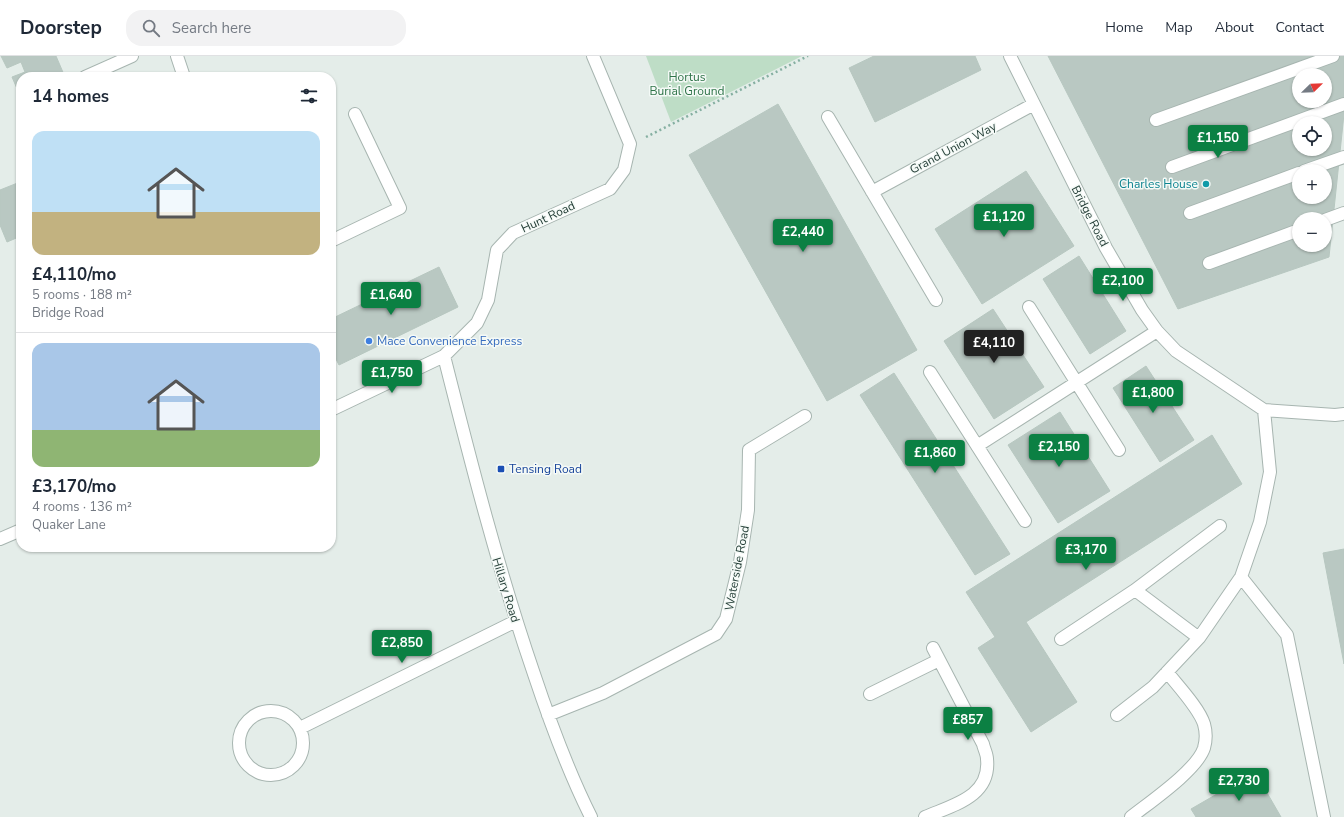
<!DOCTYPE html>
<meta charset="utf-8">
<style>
:root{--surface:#fff;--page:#f2f2f3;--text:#1f2937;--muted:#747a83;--line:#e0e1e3;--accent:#0b8043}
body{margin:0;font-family:"Nunito Sans",sans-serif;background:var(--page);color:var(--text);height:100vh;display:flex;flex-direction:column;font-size:15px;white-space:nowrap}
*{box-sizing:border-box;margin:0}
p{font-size:13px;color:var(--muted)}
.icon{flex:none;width:22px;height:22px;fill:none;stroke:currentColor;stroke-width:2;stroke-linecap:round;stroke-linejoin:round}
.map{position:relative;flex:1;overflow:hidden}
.details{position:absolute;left:16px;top:16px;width:320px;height:480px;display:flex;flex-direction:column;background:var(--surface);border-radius:16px;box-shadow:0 1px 3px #0004}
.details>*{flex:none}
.needle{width:26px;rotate:67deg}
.tools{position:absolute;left:1292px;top:12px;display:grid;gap:8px}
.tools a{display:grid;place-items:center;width:40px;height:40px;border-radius:50%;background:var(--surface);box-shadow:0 1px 3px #0004;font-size:20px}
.price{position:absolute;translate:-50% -34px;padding:0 9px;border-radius:4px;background:var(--accent);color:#fff;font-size:13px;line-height:26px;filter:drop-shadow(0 1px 2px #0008)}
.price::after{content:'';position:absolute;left:50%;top:24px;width:12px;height:9px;margin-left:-6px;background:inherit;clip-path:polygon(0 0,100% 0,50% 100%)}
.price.on{background:#222;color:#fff}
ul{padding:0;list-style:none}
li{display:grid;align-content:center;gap:8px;height:212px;padding:0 16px}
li+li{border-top:1px solid var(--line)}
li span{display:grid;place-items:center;height:124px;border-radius:12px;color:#555}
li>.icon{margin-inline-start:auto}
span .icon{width:72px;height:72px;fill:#fffc;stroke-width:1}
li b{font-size:17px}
h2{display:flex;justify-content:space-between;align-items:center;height:48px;padding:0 16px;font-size:17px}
header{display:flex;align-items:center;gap:24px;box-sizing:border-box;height:56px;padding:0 20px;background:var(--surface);border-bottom:1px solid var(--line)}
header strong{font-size:19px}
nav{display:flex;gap:22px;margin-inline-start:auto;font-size:14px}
.search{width:280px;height:36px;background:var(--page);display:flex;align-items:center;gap:10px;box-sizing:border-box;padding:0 14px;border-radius:16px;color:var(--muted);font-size:15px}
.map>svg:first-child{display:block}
.green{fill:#beddc6}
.building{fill:#b9c8c2;stroke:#b7c7c0;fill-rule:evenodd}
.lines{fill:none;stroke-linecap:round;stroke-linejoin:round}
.minor-casing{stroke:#a7b5b0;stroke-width:14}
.path{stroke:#86b0a2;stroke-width:2.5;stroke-dasharray:2 3;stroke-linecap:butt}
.minor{stroke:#fff;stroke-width:12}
.culture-dot{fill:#0f9aa8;stroke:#f5faf7;stroke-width:1.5}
.shop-dot{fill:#3f7fe0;stroke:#f5faf7;stroke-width:1.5}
.transit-dot{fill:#1a4fb4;stroke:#f5faf7;stroke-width:1.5}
.labels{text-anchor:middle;stroke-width:3;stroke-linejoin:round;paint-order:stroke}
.park-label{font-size:12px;fill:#2f7449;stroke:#f5faf7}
.street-label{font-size:12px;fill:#243e37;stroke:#f5faf7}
.culture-label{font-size:12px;fill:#0d838f;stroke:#f5faf7;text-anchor:end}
.shop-label{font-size:12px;fill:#366cbe;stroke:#f5faf7;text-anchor:start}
.transit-label{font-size:12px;fill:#164399;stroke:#f5faf7;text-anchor:start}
</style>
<header>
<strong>Doorstep</strong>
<div class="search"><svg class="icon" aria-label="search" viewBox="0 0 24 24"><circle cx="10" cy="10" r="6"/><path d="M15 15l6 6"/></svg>Search here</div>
<nav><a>Home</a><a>Map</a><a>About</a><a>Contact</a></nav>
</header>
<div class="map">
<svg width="1344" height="761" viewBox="0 0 1344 761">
<rect width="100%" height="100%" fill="#e4ede9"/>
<path class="green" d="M646,0H802L671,66Z"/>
<path class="building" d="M1,0H56L65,21H21V42L12,21L25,16L21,6L7,12Z
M874,0H975L981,14L875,66L849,12Z
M1048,0H1344V58L1329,201L1178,253ZM1299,19H1325V45H1299ZM1299,67H1325V93H1299ZM1299,115H1325V141H1299ZM1299,163H1325V189H1299Z
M778,48L917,294L827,345L689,99Z
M21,115V180L7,186L0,169V134L20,126L17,117Z
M1026,115L1074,190L982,248L935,173Z
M1079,200L1126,275L1090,298L1043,223Z
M439,211L458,251L339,309L331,293V263Z
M993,253L1044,331L994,363L944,285Z
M1146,310L1194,384L1160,406L1113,332Z
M894,317L1010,498L975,519L860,339Z
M1060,356L1110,435L1058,467L1008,389Z
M1212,379L1242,428L1026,566L1077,646L1031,676L978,592L995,581L966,536Z
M1344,493V608L1323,497Z
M1255,716L1281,761H1196L1191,753Z"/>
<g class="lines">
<g class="minor-casing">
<path id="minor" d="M177,0L184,21
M1010,0L1106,192L1142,254L1157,275L1176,295L1264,354L1335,359L1344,358
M85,21L132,0
M828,61L936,244
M1156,64L1333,0
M1172,111L1344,48
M1304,115L1344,101
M872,136L1034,48
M1190,157L1299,117
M1325,164L1344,157
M331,185L400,152L355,58
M1209,207L1299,174
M1029,251L1119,394
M444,300C471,407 498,513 534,618C550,666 568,715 591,761
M930,316L1025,465
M331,354L444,300L477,267L488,244L497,194L513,177L610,133L624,114L630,88L593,0
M977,390L1157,275
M0,483L21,474
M1241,521L1287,579L1324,761
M1135,534L1220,470
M1061,583L1135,534L1199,582
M870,638L939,604
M239 687a32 32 0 1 1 64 0a32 32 0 1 1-64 0Z
M548,659L603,637L716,578L726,563L740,506L748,454L749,394L805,360
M1117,659L1153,631L1199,582L1241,521L1260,466L1270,416L1264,354
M300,672L516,565
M925,761C953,749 991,741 987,703C987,698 984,693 983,688L933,592
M1131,761C1150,746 1197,714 1204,692C1206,685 1206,675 1204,668C1199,652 1178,630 1167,616"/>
</g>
<path class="path" d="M646,81L808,0"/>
<use href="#minor" class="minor"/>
</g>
<circle class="culture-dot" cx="1206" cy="128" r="4"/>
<circle class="shop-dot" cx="369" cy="285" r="4"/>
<rect class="transit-dot" x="497" y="409" width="8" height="8" rx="2"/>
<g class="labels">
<g class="park-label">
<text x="687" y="25">Hortus<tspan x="687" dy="14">Burial Ground</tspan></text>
</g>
<g class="street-label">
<text transform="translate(953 92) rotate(-28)" y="4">Grand Union Way</text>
<text transform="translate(1090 160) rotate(63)" y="4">Bridge Road</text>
<text transform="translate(548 161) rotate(-25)" y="4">Hunt Road</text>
<text transform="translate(737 512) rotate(-79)" y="4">Waterside Road</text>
<text transform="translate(506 534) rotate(73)" y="4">Hillary Road</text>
</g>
<g class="culture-label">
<text x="1198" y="132">Charles House</text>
</g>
<g class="shop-label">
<text x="377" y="289">Mace Convenience Express</text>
</g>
<g class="transit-label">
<text x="509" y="417">Tensing Road</text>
</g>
</g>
</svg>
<div class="tools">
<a><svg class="needle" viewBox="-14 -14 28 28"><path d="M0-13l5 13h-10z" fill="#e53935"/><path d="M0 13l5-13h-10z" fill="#747a83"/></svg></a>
<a><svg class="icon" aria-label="locate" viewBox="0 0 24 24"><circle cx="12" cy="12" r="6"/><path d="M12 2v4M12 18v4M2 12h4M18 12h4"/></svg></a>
<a>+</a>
<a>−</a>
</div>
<b class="price" style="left:1218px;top:103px">£1,150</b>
<b class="price" style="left:1004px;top:182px">£1,120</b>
<b class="price" style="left:803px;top:197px">£2,440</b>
<b class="price" style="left:1123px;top:246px">£2,100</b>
<b class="price" style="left:391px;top:260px">£1,640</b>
<b class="price on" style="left:994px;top:308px">£4,110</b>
<b class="price" style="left:392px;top:338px">£1,750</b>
<b class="price" style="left:1153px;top:358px">£1,800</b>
<b class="price" style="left:1059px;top:412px">£2,150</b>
<b class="price" style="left:935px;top:418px">£1,860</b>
<b class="price" style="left:1086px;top:515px">£3,170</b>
<b class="price" style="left:402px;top:608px">£2,850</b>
<b class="price" style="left:968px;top:685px">£857</b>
<b class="price" style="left:1239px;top:746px">£2,730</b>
<section class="details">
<h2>14 homes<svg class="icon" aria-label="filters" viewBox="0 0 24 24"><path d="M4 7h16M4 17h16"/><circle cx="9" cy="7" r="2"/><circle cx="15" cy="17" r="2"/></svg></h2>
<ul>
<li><span style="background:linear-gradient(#bfe0f5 65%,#c2b280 0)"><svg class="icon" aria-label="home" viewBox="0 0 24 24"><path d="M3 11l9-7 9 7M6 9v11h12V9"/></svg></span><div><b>£4,110/mo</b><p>5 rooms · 188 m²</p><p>Bridge Road</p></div></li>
<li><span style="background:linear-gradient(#a9c7e8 70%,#8fb573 0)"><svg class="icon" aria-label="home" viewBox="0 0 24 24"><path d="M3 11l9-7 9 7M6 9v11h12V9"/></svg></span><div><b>£3,170/mo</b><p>4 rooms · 136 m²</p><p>Quaker Lane</p></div></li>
</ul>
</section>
</div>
